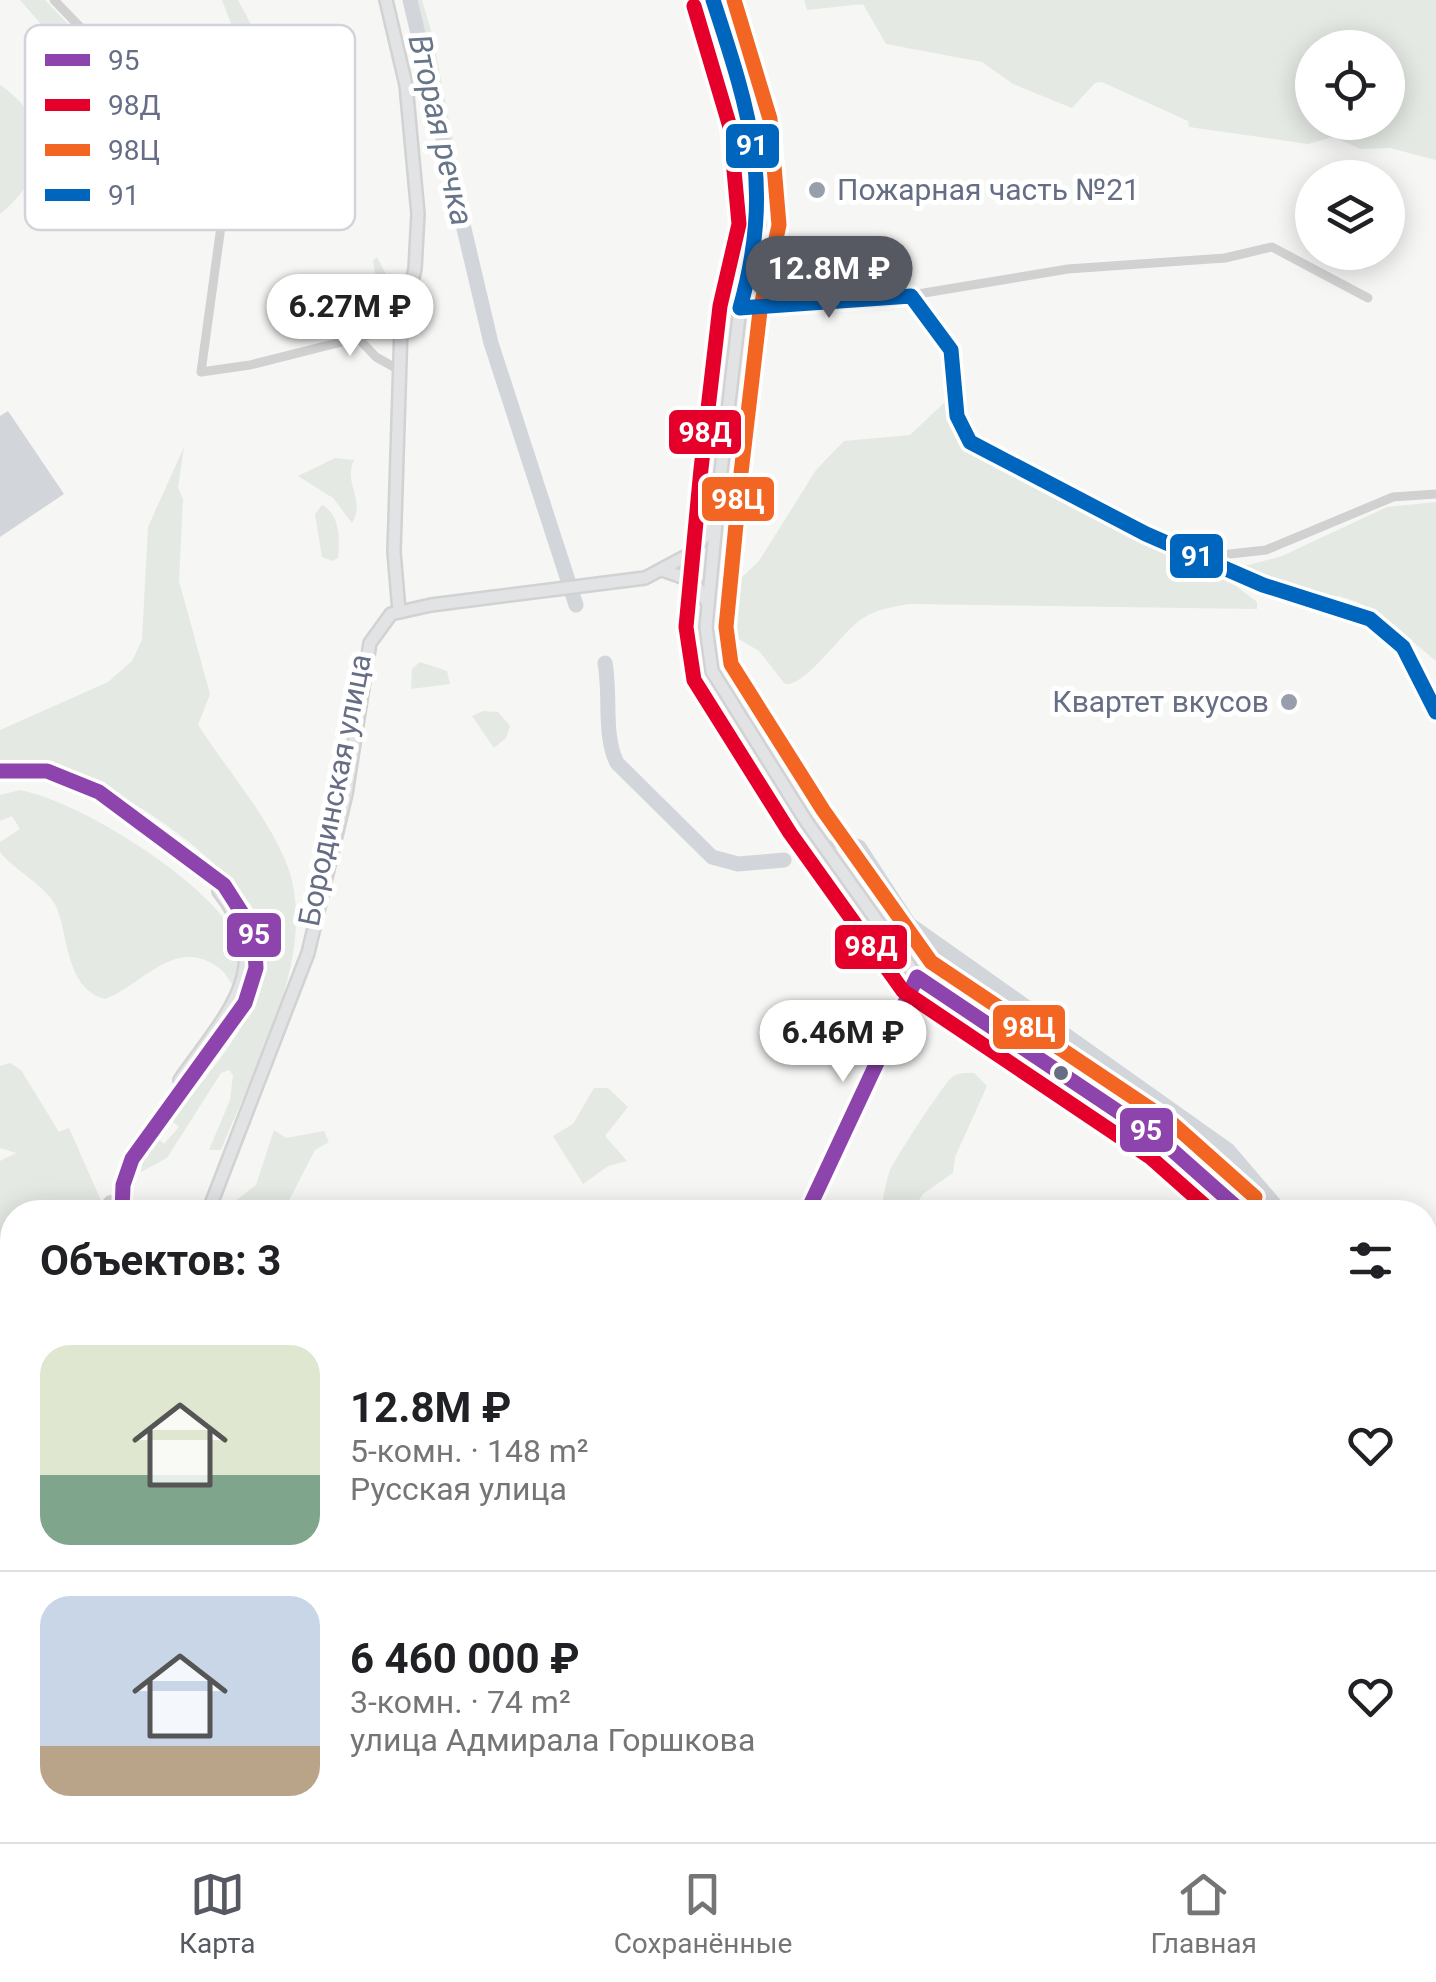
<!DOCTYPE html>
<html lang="ru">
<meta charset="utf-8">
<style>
:root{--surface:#fff;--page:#f6f6f6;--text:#202124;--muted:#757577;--line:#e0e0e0;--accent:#565961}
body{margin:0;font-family:Roboto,sans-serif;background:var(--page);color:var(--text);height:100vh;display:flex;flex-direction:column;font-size:38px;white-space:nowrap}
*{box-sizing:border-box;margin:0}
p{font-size:32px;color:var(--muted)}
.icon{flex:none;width:55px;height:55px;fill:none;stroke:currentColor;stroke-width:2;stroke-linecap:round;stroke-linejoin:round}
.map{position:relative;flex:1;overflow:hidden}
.sheet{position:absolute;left:0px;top:1200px;width:1438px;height:642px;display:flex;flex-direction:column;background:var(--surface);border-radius:40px 40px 0 0;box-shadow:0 5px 25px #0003}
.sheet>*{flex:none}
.buttons{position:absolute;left:1295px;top:30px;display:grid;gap:20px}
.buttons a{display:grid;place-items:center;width:110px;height:110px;border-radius:50%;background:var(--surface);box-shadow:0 5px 25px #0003;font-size:50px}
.price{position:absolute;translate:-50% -85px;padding:0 22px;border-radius:35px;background:#fff;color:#222;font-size:32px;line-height:65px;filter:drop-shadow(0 2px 5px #0008)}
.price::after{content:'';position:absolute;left:50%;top:60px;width:30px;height:22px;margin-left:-15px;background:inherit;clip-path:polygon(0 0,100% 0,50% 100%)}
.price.active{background:var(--accent);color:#fff}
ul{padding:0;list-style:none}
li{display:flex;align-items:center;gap:30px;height:250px;padding:0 40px}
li+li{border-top:2px solid var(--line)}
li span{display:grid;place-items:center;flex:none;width:280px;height:200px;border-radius:30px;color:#555}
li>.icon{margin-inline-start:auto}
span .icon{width:120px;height:120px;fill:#fffc;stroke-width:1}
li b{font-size:42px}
h2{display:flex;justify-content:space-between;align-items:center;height:120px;padding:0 40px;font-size:42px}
.dock{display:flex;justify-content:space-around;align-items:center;height:140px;border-top:2px solid var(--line);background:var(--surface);font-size:28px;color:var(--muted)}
.dock a{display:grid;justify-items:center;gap:5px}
.dock .active{color:var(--accent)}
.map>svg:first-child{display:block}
.green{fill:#e4e9e3;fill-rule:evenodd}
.water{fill:#d2d6db}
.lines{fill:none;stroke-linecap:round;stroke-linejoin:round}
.river{stroke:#d2d6db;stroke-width:15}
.major-casing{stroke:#d2d2d3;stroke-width:16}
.minor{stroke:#d1d1d2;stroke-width:9}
.major{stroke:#e2e3e4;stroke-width:11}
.bus-1-casing{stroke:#fff;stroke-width:22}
.bus-2-casing{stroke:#fff;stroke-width:22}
.bus-3-casing{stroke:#fff;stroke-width:22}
.bus-4-casing{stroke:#fff;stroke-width:22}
.bus-1{stroke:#8e44ad;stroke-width:15}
.bus-2{stroke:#e4002b;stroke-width:15}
.bus-3{stroke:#f26522;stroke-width:15}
.bus-4{stroke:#0065bd;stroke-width:15}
.poi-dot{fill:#989eac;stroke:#fff;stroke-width:4}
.bus-dot{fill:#666e85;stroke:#fff;stroke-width:4}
.labels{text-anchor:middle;stroke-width:10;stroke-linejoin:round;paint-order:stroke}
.poi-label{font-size:30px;fill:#666e85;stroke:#fff;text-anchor:start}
.street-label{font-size:30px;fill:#666e85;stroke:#fff}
.water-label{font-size:32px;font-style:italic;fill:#677588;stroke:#fff}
.key{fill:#fff;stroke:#d1d4da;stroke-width:2.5}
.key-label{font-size:28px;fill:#666e85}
.line-badge{stroke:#fff;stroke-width:4}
.badge-label{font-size:28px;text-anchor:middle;font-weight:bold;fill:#fff}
</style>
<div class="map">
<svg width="1436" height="1842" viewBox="0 0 1436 1842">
<rect width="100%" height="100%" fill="#f6f6f5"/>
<path class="green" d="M20,0H45L149,109L140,130L105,128L89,105L67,54Z
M222,0H238L350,209L339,199L312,200L304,157L263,107Z
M415,0H422L432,34L479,273Z
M804,0H1436V160L1390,148L1361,149L1333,137L1308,144L1189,127L1188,121L1102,82L1095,83L1072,108L1013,84L982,62L886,44L863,4L807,10ZM1312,48H1388V122H1312Z
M0,85C54,121 48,176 0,214Z
M377,257L395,291L385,323L376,315L382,310L373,261Z
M946,401L960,441L977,458L1236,586L1257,602V609L909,604C892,607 877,609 863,618C843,630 806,687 785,684L759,651L737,638L733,618L737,582L759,561L816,470L844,441L910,435Z
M184,447L178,487L183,499L179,581L210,694L198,725C226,768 265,813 285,860C323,948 254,1067 221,1150H209L230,1100L233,1075L229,1070L221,1073L167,1158L141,1172L143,1159L157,1138L164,1144L179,1127L172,1121C202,1080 262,1016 265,964C266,946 264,928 255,912C222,852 69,745 0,762V730L108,682L132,661L142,640L148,527Z
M335,458L354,460C343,483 366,501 352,523L333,498L298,476Z
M1436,502V661L1378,613L1357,602L1339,596L1299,598L1237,568L1282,556L1387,507Z
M322,505C340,514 340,539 338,558L333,561L322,557L315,514Z
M420,662L447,671L450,684L411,689L412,669Z
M483,711L498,712L510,726L506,738L494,748L472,716Z
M20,790C80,802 193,873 228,924C240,942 239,965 233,985C229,981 225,972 219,968C175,935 143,985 105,999C65,988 69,936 56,906C45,885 15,871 0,852V842L20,829L12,816L0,821V795Z
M10,1063L21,1070L59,1132L69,1128L106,1212H12V1639L0,1662V1161L16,1153L0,1148V1066Z
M974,1073L987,1086L955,1157L953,1173L923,1194L911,1212H881C883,1199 885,1185 889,1173C891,1164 944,1084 951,1078C958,1072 965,1073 974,1073Z
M594,1088H608L628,1107L605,1136L627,1161L608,1166L583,1184L553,1136L573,1124Z
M274,1130L286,1138L324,1131L329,1142L315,1150L283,1212H221L256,1185Z
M1428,1643L1436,1644V1709L1425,1706Z
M12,1688V1830H364L366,1842H0V1709Z"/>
<path class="water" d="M8,411L64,494L0,537V416Z"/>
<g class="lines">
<path class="river" d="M410,0L491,343L576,605
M605,663C611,695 603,735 617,763L712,857L738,864L784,860
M838,841L859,847L909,924L1228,1150L1281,1212
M1425,1332L1436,1340"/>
<g class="major-casing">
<path id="major" d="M386,0L406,85L418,214L415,269L401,327L394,552L399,611
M713,0L750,123L759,225L740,308L721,471L706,627L712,671L806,821L917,977L1162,1141L1242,1212
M665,571L693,581L707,602
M0,771H47L99,792L224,885L254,932L256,968L245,1003L132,1159L123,1185L122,1212
M180,1080C225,1015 279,967 219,891
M208,1212L308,953L346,794L370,643L391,614L431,605L645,578L690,554L713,526
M807,1212L917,977
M1425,1392L1436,1402
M0,1671L12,1650
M392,1830L394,1842
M1331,1830L1386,1842
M938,1842L944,1830"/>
</g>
<path class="minor" d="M54,0L170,120L192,186L222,219L201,372L250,365L401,327
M911,296L951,350L957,416L970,442L1146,534L1263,585L1370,619L1403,647L1436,712
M740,308L900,297L1068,269L1225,258L1272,247L1368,298
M358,338L376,357L401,371
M1203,557L1266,550L1393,497L1436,494
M98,1212L109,1200L121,1198
M0,1306L12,1296
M0,1358L12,1340"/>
<use href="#major" class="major"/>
<g class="bus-1-casing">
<path id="bus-1" d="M0,771H47L99,792L224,885L254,932L256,968L245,1003L132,1159L123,1185L122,1212
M917,977L1162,1141L1242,1212
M807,1212L917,977"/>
</g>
<g class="bus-2-casing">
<path id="bus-2" d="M694,6L730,127L739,224L720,306L701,469L686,627L694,680L790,833L903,991L1150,1157L1212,1212"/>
</g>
<g class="bus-3-casing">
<path id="bus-3" d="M734,0L770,119L779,225L760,311L741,473L726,627L731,664L823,810L931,962L1173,1124L1255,1197"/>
</g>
<g class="bus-4-casing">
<path id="bus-4" d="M713,0C751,116 774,187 740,308L911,296L951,350L957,416L970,442L1146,534L1263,585L1370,619L1403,647L1436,712"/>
</g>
<use href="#bus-1" class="bus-1"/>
<use href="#bus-2" class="bus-2"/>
<use href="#bus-3" class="bus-3"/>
<use href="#bus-4" class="bus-4"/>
</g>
<g class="poi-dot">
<circle cx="817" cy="190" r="10"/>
<circle cx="1289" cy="702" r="10"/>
</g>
<circle class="bus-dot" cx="1061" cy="1073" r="9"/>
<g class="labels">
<g class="poi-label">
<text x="837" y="200">Пожарная часть №21</text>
<text x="1269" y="712" text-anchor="end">Квартет вкусов</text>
</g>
<g class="street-label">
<text transform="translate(335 790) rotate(-79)" y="10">Бородинская улица</text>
</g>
<g class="water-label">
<text transform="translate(441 130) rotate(77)" y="11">Вторая речка</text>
</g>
</g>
<rect x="25" y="25" width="330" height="205" rx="15" class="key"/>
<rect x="45" y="54" width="45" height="12" fill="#8e44ad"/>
<rect x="45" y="99" width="45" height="12" fill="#e4002b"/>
<rect x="45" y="144" width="45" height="12" fill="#f26522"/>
<rect x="45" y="189" width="45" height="12" fill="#0065bd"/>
<g class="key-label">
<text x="108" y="70">95</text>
<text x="108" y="115">98Д</text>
<text x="108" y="160">98Ц</text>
<text x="108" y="205">91</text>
</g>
<g class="line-badge">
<rect x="724" y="122" width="57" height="48" rx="10" fill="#0065bd"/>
<rect x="667" y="408" width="76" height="48" rx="10" fill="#e4002b"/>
<rect x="700" y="475" width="76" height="48" rx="10" fill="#f26522"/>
<rect x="1168" y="532" width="57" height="48" rx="10" fill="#0065bd"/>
<rect x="225" y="911" width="58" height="48" rx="10" fill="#8e44ad"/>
<rect x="833" y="923" width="76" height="48" rx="10" fill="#e4002b"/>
<rect x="991" y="1003" width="76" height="48" rx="10" fill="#f26522"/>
<rect x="1118" y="1106" width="57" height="48" rx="10" fill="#8e44ad"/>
</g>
<g class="badge-label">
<text x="752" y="155">91</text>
<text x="705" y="442">98Д</text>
<text x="738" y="509">98Ц</text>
<text x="1197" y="566">91</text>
<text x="254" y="944">95</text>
<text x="871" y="956">98Д</text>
<text x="1029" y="1037">98Ц</text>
<text x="1146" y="1140">95</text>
</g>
</svg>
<div class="buttons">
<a><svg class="icon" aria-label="locate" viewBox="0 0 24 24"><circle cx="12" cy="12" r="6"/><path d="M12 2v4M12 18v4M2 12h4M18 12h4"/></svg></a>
<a><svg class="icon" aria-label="layers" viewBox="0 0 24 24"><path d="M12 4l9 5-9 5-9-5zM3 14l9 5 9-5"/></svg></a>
</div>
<b class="price active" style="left:829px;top:321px">12.8M ₽</b>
<b class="price" style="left:350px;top:359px">6.27M ₽</b>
<b class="price" style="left:843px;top:1085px">6.46M ₽</b>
<section class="sheet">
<h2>Объектов: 3<svg class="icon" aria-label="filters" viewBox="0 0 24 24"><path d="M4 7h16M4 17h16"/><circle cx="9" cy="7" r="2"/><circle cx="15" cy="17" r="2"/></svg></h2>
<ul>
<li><span style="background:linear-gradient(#dfe7d0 65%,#7fa58c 0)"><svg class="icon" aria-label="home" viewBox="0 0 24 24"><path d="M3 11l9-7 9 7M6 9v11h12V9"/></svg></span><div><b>12.8M ₽</b><p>5-комн. · 148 m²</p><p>Русская улица</p></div><svg class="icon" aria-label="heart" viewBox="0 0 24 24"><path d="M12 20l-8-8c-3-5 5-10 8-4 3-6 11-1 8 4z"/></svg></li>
<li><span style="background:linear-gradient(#c9d6e8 75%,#b9a48a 0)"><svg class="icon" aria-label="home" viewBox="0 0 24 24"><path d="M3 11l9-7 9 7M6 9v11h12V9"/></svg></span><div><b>6 460 000 ₽</b><p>3-комн. · 74 m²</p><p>улица Адмирала Горшкова</p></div><svg class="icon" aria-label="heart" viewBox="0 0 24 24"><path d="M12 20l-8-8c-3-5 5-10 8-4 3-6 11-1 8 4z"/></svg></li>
</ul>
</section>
</div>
<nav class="dock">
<a class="active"><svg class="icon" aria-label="map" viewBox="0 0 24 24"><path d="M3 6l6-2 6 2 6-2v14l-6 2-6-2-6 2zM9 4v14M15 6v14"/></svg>Карта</a>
<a><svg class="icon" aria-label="saved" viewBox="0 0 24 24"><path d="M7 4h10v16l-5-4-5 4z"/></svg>Сохранённые</a>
<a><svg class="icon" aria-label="home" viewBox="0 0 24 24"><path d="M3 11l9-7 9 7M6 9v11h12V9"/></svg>Главная</a>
</nav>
